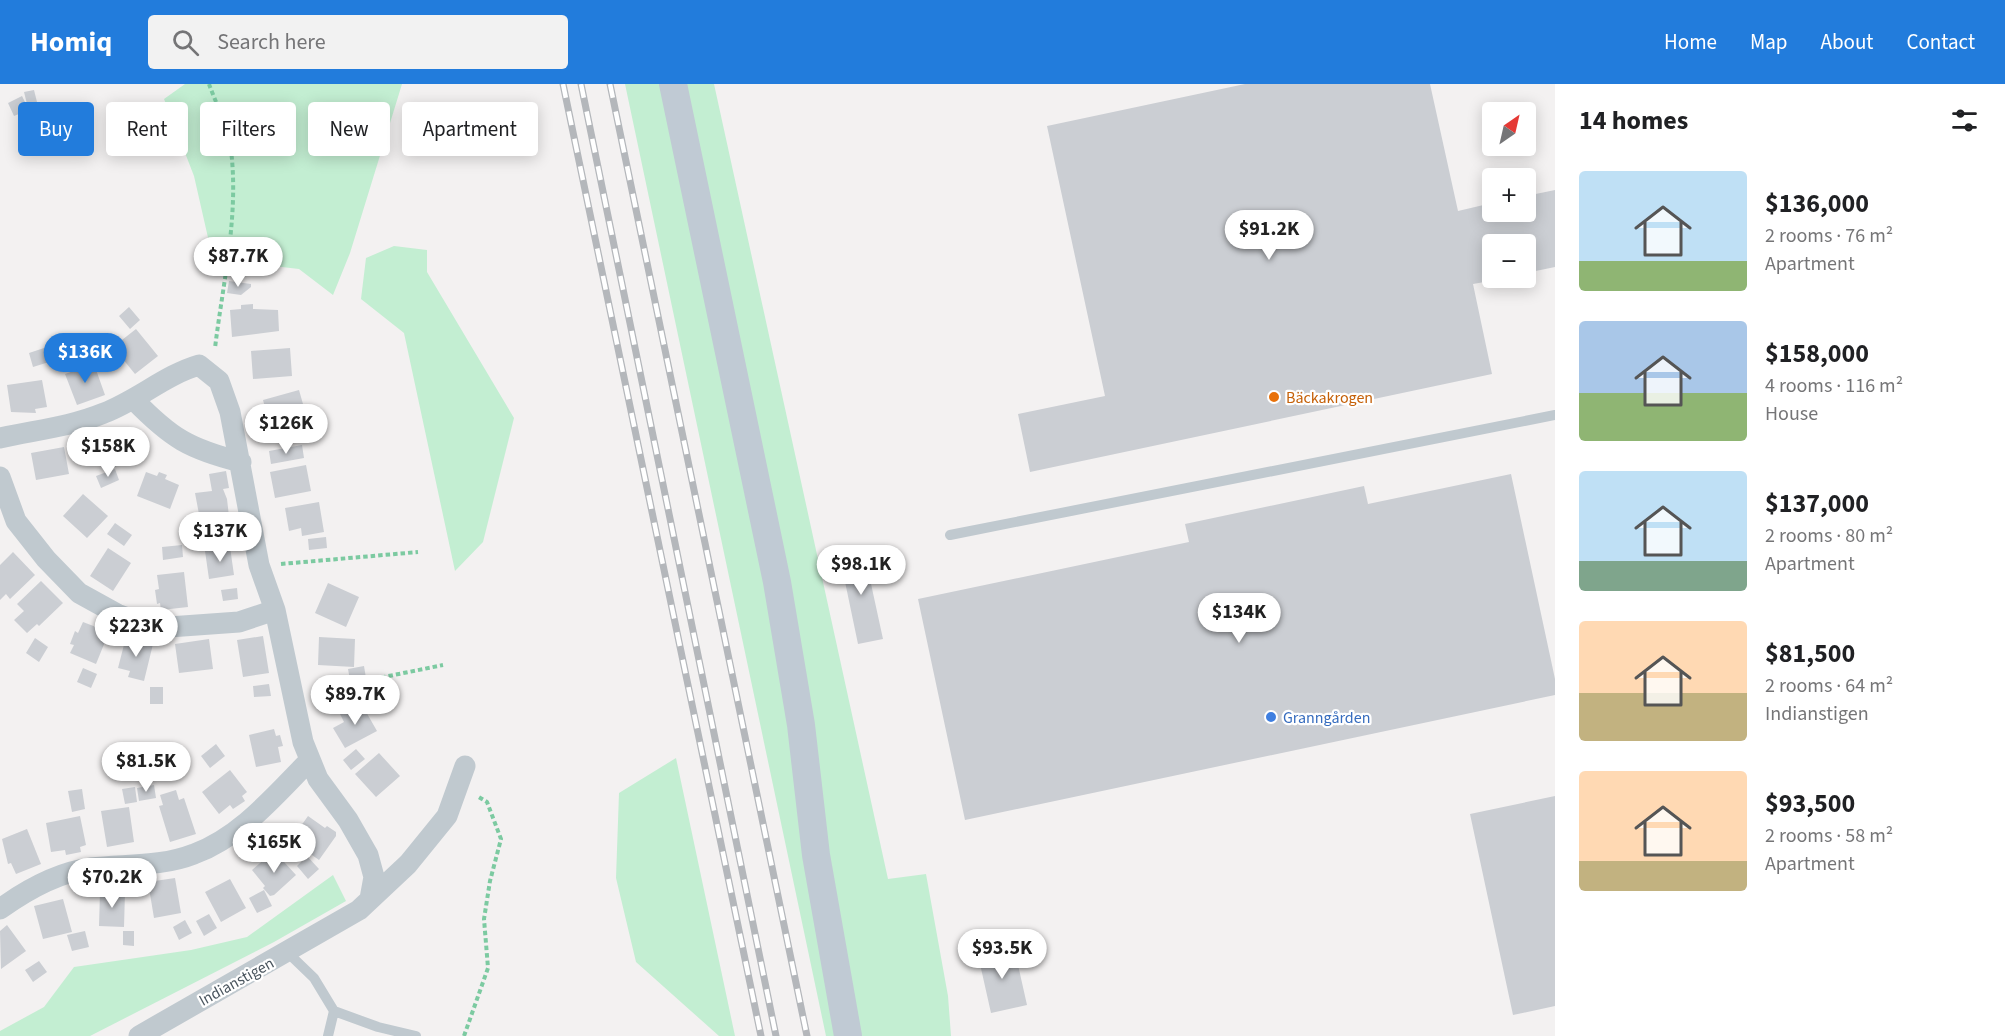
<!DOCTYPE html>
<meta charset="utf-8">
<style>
:root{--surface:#fff;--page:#f2f2f2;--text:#202124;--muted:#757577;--accent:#227cdc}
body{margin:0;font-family:"Source Sans 3",sans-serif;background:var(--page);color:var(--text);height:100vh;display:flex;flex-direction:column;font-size:22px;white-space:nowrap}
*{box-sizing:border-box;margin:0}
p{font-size:20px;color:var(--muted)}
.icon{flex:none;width:33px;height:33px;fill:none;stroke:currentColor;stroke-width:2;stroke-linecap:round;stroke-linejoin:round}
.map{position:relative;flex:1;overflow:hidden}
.drawer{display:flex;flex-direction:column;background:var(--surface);width:450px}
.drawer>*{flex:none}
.guide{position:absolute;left:18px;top:18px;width:570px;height:54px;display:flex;gap:12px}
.needle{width:39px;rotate:34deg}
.fabs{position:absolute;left:1482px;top:18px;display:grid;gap:12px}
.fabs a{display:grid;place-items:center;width:54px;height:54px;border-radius:6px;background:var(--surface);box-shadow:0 3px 15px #0003;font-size:30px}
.price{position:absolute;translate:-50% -51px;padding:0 14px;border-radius:21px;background:#fff;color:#222;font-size:20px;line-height:39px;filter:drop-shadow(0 2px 3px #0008)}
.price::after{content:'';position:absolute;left:50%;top:36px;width:18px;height:14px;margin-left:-9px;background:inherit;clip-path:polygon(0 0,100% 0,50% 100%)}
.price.active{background:var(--accent);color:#fff}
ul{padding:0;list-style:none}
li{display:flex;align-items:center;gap:18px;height:150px;padding:0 24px}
li span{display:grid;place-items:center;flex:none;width:168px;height:120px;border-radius:6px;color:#555}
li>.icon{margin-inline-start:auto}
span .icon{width:72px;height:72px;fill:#fffc;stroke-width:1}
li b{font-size:26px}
h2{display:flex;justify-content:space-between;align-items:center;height:72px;padding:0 24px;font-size:26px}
.chip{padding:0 21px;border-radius:6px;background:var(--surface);box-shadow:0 3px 15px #0003;font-size:21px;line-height:54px}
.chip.active{background:var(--accent);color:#fff}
header{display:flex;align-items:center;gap:36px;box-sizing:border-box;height:84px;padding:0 30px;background:var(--accent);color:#fff}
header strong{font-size:28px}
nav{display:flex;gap:33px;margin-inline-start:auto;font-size:21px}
.search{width:420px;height:54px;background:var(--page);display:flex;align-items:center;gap:15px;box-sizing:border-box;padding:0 21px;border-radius:6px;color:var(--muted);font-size:22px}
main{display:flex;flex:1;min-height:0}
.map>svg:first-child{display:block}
.green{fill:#c3eed2}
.building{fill:#cbced3}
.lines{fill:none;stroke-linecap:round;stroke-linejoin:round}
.path{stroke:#7ccaa1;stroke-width:4;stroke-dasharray:4.5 3;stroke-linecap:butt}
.lane{stroke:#c0c9cf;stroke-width:10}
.street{stroke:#c0c9cf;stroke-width:21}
.secondary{stroke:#c0cad4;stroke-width:28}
.rail-casing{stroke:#b4b7bb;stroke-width:7}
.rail{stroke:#fff;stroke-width:4.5;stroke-dasharray:14;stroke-linecap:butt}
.food-dot{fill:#e8710a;stroke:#fff;stroke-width:2}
.shop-dot{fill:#3f7fe0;stroke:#fff;stroke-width:2}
.labels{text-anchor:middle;stroke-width:4.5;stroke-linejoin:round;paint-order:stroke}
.food-label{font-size:16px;fill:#c56008;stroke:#fff;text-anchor:start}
.shop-label{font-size:16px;fill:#366cbe;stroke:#fff;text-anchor:start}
.street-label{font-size:16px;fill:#4a555e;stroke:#fff}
</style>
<header>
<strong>Homiq</strong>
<div class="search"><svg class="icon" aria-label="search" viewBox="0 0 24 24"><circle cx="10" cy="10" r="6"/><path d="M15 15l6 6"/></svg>Search here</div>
<nav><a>Home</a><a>Map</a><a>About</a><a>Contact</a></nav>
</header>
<main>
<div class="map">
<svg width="1555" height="952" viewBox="0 0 1555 952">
<rect width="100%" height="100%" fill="#f3f1f1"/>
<path class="green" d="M185,0H402L350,169L333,211L299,185L238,178L209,158L194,92L164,15Z
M625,0H714L888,795L926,790L948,912L951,952H826Z
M394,162L427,166V188L514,334L483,458L455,487L404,249L361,215L366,174Z
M676,674L735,952H719L636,878L616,794L619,709Z
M333,791L346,817L274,858L90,952H0V947L44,923L74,883L191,866L247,853Z"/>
<path class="building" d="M1245,0H1430L1458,127L1492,119V128H1526V112L1555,106V183L1526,189V160H1492V194L1501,195L1473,200L1492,290L1030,388L1018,330L1105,312L1047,42Z
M34,6L38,22L14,32L8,19L22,12L28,24L24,8Z
M229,197L251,200V203L241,211L227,209Z
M253,220V225L278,226L279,247L232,253L230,226L241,225V221Z
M129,223L140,236L130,245L119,232Z
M136,245L158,272L135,290L113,263Z
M85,249L92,262L75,270L69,257Z
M44,264L49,278L33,283L29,269Z
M290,264L292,292L253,295L251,267Z
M94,280L105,311L77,321L65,290Z
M42,296L47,323L35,325L36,329L11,328L7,301Z
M299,306L307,334L271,345L263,316Z
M120,344L124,354L129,352L133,362L128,364L133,375L107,386L94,355Z
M302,361L304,374L271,380L269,367Z
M64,363L69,390L36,396L31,369Z
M306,381L311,407L275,414L270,388Z
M115,385L119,396L101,404L96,392Z
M226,387L229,404L223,405L227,415L230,441L202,446L195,409L212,407L209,390Z
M146,388L157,392L159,388L167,391L165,395L179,401L170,425L137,412Z
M1511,390L1555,595V611L965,736L918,515L1189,458L1185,440L1364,402L1368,420Z
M83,410L108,432L87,454L63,432Z
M319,418L324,448L302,452L301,444L289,447L285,424Z
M115,439L132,451L124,462L107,450Z
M326,453L327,464L309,466L308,455Z
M182,461L183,473L163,476L162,463Z
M230,463L234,491L209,495L205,467Z
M863,463L883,555L858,560L839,469Z
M108,464L131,479L113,507L90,492Z
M13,468L35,491L10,515L6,510L0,516V481Z
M184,488L188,523L161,526L160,519L157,520L155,506L159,505L157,491Z
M41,497L63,519L39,542L37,540L27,549L14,536L24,527L17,520Z
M328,499L359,513L346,543L315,529Z
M237,504L238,515L223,517L221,506Z
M83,538L109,548L96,580L70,569L74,561L70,560L75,547L78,549Z
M263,552L269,589L243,593L237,556Z
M126,553L153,560L144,597L128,593L130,587L118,584Z
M319,553L355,555L354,583L318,581Z
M35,554L48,563L39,578L26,569Z
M209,555L213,585L179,589L175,560Z
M364,582L366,594L350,596L348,585Z
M83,584L97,590L91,604L77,598Z
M269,600L271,612L254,613L253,602Z
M150,603H163V620H150Z
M361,619L377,647L345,664L333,644L344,638L340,630Z
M274,645L276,652L280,651L283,662L278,663L281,678L256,683L249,651Z
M216,660L225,672L210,684L201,672Z
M356,665L365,675L351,686L343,676Z
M379,669L400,692L376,713L355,690Z
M230,686L247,708L242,712L245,717L233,725L230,721L219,730L202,708Z
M154,701L156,714L139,717L137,704Z
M135,703L137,718L125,720L122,705Z
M82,705L85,725L72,728L68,707Z
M176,706L179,716L184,714L196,750L170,758L159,722L163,721L160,711Z
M1555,712V922L1513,931L1470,730Z
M129,723L134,758L107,763L101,727Z
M80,732L86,761L80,763L81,768L66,771L65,766L51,768L46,739Z
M308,732L325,744L327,742L336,748V752L319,776L291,756Z
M27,745L41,780L16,790L11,779L8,780L2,755Z
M274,767L296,791L274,811L270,812L263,804L265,802L252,786Z
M307,772L319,785L308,795L297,782Z
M175,794L181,829L154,834L148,798Z
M230,795L246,824L221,838L205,808Z
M264,806L272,822L257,829L249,814Z
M100,808H125L124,843L99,842Z
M63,815L72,848L43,855L34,822Z
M209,830L217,844L204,852L196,837Z
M185,836L192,849L179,856L173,843Z
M7,841L26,867L1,885L0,847Z
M85,847L89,863L72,867L67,851Z
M123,847H134V862L123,861Z
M1014,863L1027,921L991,929L978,871Z
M39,877L47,888L33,898L25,886Z"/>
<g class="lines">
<path class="path" d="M209,0C216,20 229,44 231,66C239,132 223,198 215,264
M281,480L418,468
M315,607L443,581
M464,952L488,884L484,835L490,797L501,755L487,718L477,712"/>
<path class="lane" d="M950,451L1555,331
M287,868L314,894L334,927L378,943L416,952
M328,952L334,927"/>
<path class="street" d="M134,316C171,354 189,365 241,378
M0,354C36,346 70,343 104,329C138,316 165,291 199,281L219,297L230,328L259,481L275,526L303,658L318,695L348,736L368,771L374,793L370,815
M0,393L16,437L46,475L79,509L117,530L155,544L239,538L275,526
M0,825C25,807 59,788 91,784C125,780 161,783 194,770C241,753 276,710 310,676
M139,952L359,826L408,780L447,732L465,682"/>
<path class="secondary" d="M673,0L777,498L801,641L816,771L848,952"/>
<g class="rail-casing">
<path id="rail" d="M563,0L761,952
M581,0L776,952
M610,0L807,952"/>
</g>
<use href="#rail" class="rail"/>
</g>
<circle class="food-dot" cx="1274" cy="313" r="6"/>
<circle class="shop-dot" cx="1271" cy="633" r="6"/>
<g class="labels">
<g class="food-label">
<text x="1286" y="319">Bäckakrogen</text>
</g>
<g class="shop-label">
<text x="1283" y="639">Granngården</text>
</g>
<g class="street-label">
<text transform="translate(236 897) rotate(-29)" y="6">Indianstigen</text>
</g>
</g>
</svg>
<div class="fabs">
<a><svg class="needle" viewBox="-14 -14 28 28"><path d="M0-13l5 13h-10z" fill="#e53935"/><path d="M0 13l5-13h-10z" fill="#757577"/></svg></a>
<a>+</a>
<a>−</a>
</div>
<b class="price" style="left:1269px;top:177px">$91.2K</b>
<b class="price" style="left:238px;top:204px">$87.7K</b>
<b class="price active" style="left:85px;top:300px">$136K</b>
<b class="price" style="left:286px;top:371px">$126K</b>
<b class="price" style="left:108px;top:394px">$158K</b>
<b class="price" style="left:220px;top:479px">$137K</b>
<b class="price" style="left:861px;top:512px">$98.1K</b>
<b class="price" style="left:1239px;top:560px">$134K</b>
<b class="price" style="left:136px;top:574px">$223K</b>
<b class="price" style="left:355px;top:642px">$89.7K</b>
<b class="price" style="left:146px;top:709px">$81.5K</b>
<b class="price" style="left:274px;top:790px">$165K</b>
<b class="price" style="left:112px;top:825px">$70.2K</b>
<b class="price" style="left:1002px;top:896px">$93.5K</b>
<div class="guide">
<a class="chip active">Buy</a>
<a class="chip">Rent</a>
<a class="chip">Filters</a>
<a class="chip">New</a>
<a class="chip">Apartment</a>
</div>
</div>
<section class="drawer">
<h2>14 homes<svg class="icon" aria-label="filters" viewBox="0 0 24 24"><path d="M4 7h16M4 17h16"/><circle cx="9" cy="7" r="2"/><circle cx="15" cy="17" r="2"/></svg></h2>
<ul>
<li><span style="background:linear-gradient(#bfe0f5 75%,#8fb573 0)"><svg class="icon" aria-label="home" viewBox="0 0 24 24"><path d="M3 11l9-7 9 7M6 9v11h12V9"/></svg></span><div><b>$136,000</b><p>2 rooms · 76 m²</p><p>Apartment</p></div></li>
<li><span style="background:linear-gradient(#a9c7e8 60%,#8fb573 0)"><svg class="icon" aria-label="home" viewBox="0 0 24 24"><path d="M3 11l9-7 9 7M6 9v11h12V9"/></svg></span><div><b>$158,000</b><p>4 rooms · 116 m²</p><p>House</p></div></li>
<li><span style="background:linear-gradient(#bfe0f5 75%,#7fa58c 0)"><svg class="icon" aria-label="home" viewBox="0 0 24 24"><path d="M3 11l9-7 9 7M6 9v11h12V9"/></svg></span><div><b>$137,000</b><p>2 rooms · 80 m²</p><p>Apartment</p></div></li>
<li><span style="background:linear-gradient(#ffd9b3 60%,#c2b280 0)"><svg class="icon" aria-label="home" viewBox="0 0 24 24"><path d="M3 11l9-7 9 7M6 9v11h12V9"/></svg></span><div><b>$81,500</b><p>2 rooms · 64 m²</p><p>Indianstigen</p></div></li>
<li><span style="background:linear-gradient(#ffd9b3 75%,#c2b280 0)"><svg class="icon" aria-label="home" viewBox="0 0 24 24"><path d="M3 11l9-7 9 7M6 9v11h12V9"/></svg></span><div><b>$93,500</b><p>2 rooms · 58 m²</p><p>Apartment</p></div></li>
</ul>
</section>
</main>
